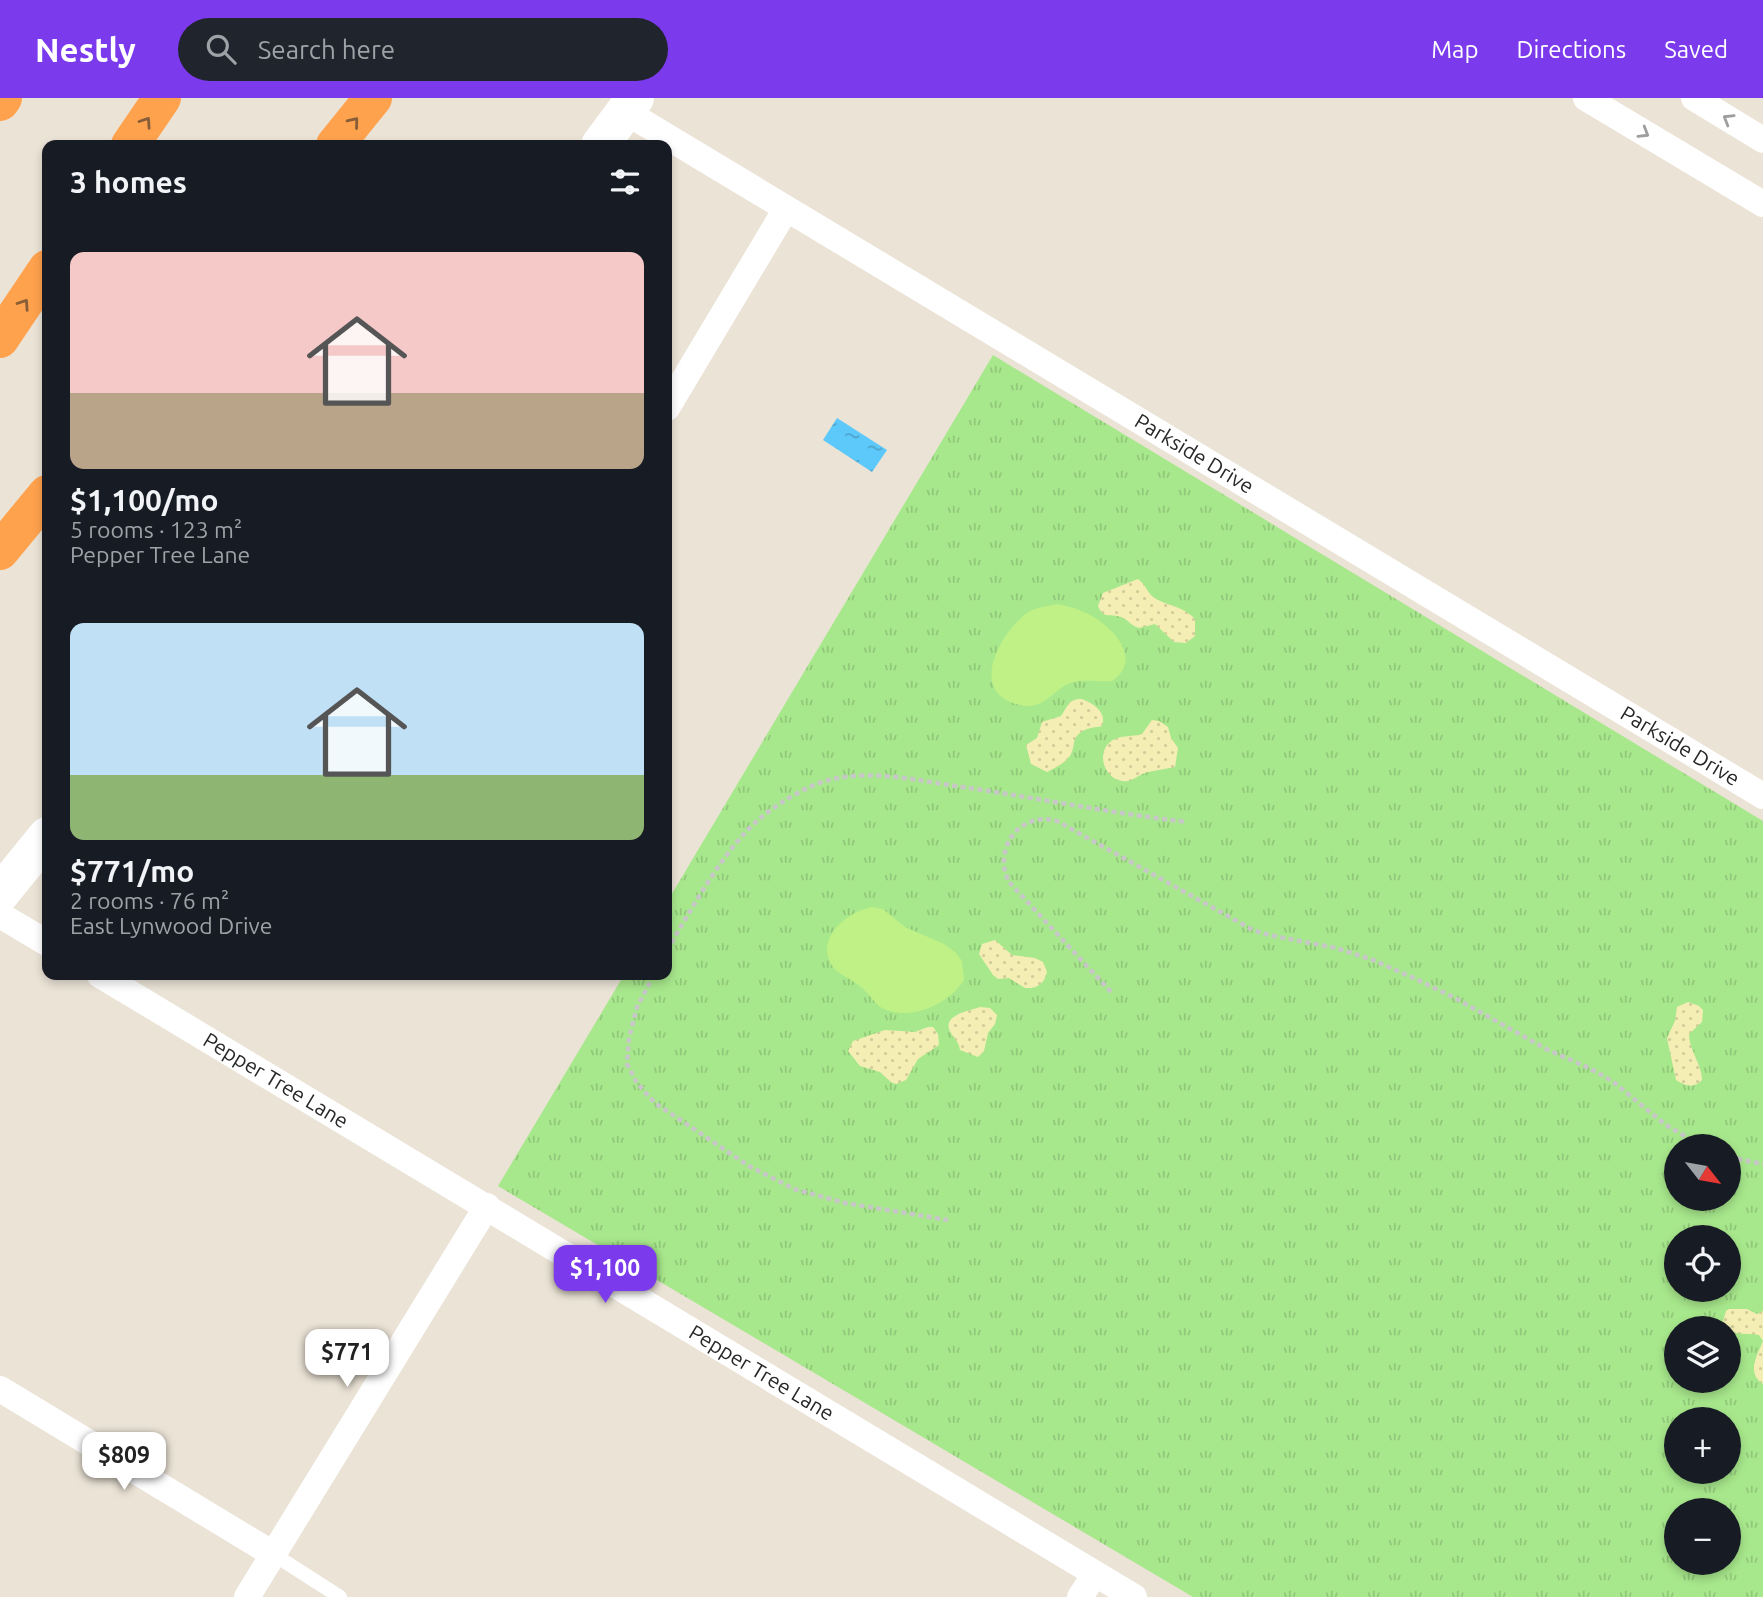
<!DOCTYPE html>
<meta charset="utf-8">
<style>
:root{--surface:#171b24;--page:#20242c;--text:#f1f3f6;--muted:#9ea1a6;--accent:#7c3aed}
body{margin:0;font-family:Ubuntu,sans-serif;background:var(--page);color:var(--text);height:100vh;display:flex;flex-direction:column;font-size:26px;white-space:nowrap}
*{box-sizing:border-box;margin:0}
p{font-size:23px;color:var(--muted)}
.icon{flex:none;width:38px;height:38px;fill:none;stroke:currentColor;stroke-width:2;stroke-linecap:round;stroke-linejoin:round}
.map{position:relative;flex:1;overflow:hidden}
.drawer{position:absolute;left:42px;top:42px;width:630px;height:840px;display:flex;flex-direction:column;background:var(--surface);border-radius:14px;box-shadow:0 4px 10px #0003}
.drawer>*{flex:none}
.needle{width:46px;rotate:121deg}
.buttons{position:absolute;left:1664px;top:1036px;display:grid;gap:14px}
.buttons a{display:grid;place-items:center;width:77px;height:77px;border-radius:50%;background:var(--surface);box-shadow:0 4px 10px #0003;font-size:35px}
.price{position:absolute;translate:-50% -60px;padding:0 16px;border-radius:14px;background:#fff;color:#222;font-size:23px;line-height:46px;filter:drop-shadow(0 2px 4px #0008)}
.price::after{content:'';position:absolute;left:50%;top:42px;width:21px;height:16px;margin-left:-10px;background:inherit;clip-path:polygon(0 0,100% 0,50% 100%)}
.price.on{background:var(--accent);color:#fff}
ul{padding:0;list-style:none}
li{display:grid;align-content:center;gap:14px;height:371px;padding:0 28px}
li span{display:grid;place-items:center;height:217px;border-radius:14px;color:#555}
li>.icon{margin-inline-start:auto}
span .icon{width:126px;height:126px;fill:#fffc;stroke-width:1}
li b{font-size:30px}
h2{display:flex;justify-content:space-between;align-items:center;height:84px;padding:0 28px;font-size:30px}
header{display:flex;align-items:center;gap:42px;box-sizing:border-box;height:98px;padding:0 35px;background:var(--accent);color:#fff}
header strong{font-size:33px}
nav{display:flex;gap:38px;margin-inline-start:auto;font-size:24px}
.search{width:490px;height:63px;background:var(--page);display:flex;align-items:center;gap:18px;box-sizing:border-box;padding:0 24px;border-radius:38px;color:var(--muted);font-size:26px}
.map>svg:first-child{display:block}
.grass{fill:url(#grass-tufts);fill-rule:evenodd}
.sand{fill:url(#sand-dots)}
.pitch{fill:#bff186}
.water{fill:url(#water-ripples)}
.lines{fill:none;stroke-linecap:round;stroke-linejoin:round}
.path{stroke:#c7c7c7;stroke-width:4.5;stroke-dasharray:5 3.5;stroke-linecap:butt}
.service{stroke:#fff;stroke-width:14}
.minor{stroke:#fff;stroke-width:26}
.secondary{stroke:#fff;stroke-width:38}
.motorway{stroke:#ffa24d;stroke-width:38}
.oneway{stroke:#9e9e9e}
.oneway2{stroke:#885e38}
.labels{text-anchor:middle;stroke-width:5;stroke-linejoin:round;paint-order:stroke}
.street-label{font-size:21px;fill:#272727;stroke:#fff}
</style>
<header>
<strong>Nestly</strong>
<div class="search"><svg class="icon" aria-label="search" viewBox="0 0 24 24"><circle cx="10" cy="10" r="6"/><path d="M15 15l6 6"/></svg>Search here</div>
<nav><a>Map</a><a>Directions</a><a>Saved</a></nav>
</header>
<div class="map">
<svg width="1763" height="1499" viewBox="0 0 1763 1499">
<defs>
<pattern id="grass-tufts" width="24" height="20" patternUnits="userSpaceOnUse" patternTransform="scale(1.75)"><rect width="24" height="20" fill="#a8e88c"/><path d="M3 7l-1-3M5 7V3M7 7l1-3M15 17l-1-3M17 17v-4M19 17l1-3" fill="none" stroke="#91c779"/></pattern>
<pattern id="sand-dots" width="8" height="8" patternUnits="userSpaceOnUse" patternTransform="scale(1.75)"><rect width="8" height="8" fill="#f5eeb4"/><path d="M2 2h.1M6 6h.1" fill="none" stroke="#d2cc9b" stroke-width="1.8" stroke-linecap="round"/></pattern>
<pattern id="water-ripples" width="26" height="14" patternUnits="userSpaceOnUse" patternTransform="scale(1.75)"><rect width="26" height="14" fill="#5dc9fa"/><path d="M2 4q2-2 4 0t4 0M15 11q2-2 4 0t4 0" fill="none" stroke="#4da3ca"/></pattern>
</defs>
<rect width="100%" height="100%" fill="#ebe3d6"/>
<path class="grass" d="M993,257L1763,723V1499H1193L498,1088L624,877H667V804ZM1676,1048H1729V1101H1676ZM1676,1139H1729V1192H1676ZM1676,1230H1729V1283H1676ZM1676,1321H1729V1374H1676ZM1676,1412H1729V1465H1676Z"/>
<path class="sand" d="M1138,481C1145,486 1147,494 1153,499C1168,509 1182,507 1195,521V538L1186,545L1174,544L1155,526L1139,530C1132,528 1129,523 1123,520C1112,514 1104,523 1098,508L1103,495Z
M1082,601C1094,606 1107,614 1102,628C1094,630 1087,629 1080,635C1072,641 1075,648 1071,656C1067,664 1055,670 1047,674L1031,666L1026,647L1037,640L1042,624L1061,618C1068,608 1068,601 1082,601Z
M1152,622L1159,623L1168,629L1171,640L1178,650L1175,669C1166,671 1157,672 1148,674C1138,676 1133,685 1122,683C1102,680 1095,650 1115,641C1123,637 1133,639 1142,636Z
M995,842L1012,857L1035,860L1043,864L1047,874C1044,886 1037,891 1025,890L1009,880L998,881L993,877L979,856L982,846Z
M1688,904L1699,908L1703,912L1702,924L1689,936C1689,953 1702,966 1702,982C1694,991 1685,988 1676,982L1667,940L1675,923L1677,909Z
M980,909L990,910L997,917L995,926L988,935L984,953L978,959L960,952C959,945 957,944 953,938C937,918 968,913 980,909Z
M928,929H933L938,936L939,947L918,961L906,982L896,986L891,984L880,974L860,968L848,953L853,943L885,932L915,934Z
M1729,1211H1747L1757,1216L1763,1213V1286C1746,1275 1757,1258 1763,1243L1759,1237C1740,1234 1735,1241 1723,1223L1726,1213Z"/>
<path class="pitch" d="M1058,506C1065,508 1073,509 1079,512C1106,521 1147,559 1112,583C1100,584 1086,581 1074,584C1052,589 1047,615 1016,606C968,592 1001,534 1027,515C1036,509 1048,508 1058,506Z
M872,809L883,811L905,829L944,846L956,855L962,863L964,882C949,906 912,923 884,911C875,907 869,895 861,889C852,881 836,876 831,866C816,838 848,814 872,809Z"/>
<path class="water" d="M837,320L887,352L872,374L823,342Z"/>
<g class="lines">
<path class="path" d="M667,852C692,811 725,748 763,718C783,702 813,684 838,680C877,673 917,682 955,688C1033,699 1109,715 1187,724
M654,877L637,909L629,940L627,966L637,985L655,1005L749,1068L794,1091L845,1105L948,1122
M1111,894L1008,783C1007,778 1004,772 1004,766C1003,736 1028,715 1057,723L1253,832L1269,837L1336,850L1373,862L1416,881L1455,900L1548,952L1589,970L1612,983L1666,1027L1702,1048
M1729,1059L1763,1066"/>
<path class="service" d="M273,1456L340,1499"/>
<g class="minor">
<path d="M1586,0L1763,106"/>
<path d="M1694,0L1763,42"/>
<path id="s1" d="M626,14L1763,698"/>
<path d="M667,310L786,111"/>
<path d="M0,817L47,845"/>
<path id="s2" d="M100,877L1134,1499"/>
<path d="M0,1291L273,1456"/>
<path d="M247,1499L487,1108"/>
<path d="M1080,1499L1095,1476"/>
</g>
<path class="secondary" d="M600,47L635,0
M0,796L47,738"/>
<path class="motorway" d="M0,4L3,0
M130,47L162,0
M335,47L373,0
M0,241L47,171
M0,453L47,396"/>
</g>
<defs><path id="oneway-chevron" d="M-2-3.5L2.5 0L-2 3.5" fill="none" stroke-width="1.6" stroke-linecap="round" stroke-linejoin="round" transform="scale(1.75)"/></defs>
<g class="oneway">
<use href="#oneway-chevron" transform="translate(1728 21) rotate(-149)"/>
<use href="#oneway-chevron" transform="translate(1644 35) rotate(31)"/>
</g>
<g class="oneway2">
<use href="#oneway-chevron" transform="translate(146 24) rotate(-56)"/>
<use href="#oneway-chevron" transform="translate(354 24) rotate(-51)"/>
<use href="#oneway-chevron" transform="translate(24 206) rotate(-56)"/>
</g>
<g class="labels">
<g class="street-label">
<text dy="7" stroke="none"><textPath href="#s1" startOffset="663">Parkside Drive</textPath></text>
<text dy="7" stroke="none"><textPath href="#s1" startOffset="1230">Parkside Drive</textPath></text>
<text dy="7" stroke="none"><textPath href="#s2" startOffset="205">Pepper Tree Lane</textPath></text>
<text dy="7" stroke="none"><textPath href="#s2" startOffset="772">Pepper Tree Lane</textPath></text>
</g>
</g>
</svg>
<div class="buttons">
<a><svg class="needle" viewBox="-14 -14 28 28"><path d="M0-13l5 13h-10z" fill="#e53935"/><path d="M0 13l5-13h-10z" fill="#9ea1a6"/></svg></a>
<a><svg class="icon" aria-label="locate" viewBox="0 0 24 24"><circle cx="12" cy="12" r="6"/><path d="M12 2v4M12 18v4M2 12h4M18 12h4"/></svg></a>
<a><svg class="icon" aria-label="layers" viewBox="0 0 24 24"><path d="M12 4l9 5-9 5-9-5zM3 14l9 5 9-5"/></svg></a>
<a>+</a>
<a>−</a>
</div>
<b class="price on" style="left:605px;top:1207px">$1,100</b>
<b class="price" style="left:347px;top:1291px">$771</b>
<b class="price" style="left:124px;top:1394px">$809</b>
<section class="drawer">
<h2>3 homes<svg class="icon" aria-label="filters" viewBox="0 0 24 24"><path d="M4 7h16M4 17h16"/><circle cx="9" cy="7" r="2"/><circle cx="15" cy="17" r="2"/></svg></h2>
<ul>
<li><span style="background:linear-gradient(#f6c9c9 65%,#b9a48a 0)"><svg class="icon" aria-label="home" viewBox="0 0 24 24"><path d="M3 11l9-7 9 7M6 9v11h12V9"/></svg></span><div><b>$1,100/mo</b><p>5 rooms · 123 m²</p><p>Pepper Tree Lane</p></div></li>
<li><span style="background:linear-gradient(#bfe0f5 70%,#8fb573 0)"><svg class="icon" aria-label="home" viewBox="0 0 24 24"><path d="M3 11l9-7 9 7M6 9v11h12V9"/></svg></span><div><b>$771/mo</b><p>2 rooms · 76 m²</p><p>East Lynwood Drive</p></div></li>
</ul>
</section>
</div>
